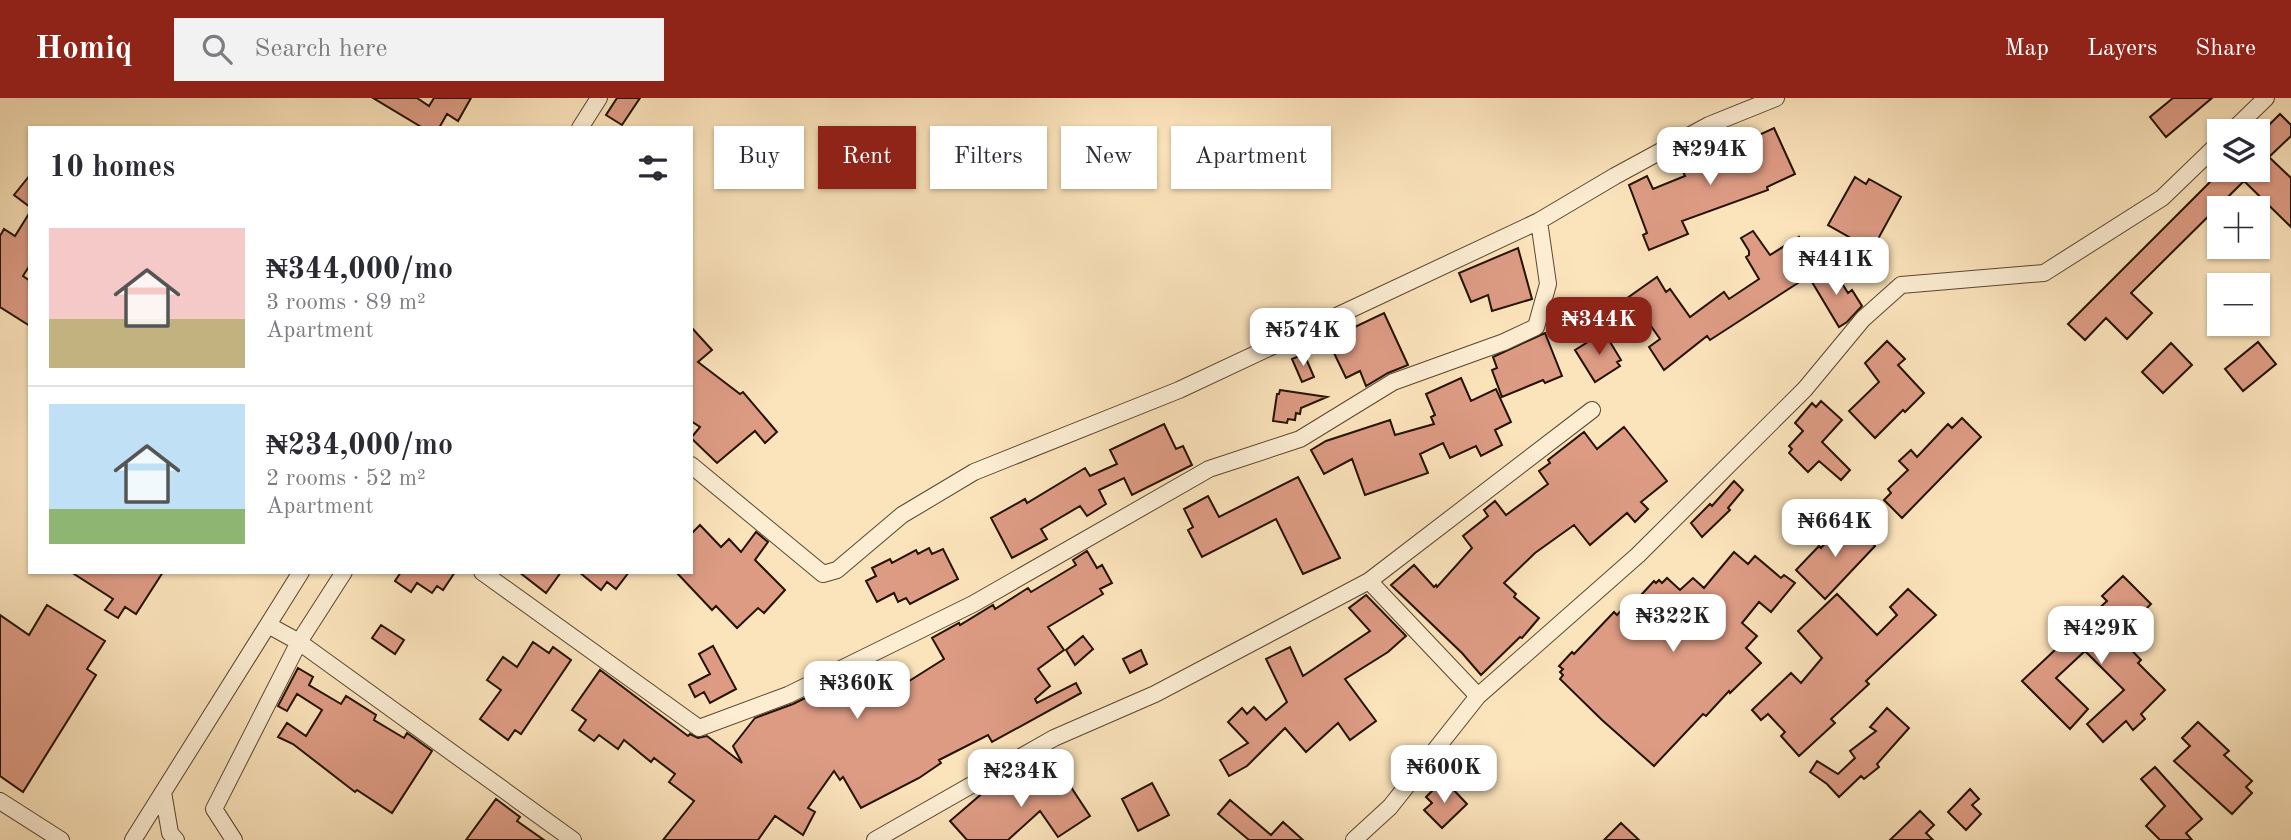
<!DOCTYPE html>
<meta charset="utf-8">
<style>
:root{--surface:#fff;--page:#f2f2f3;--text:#2b2b33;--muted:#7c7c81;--line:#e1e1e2;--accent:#8f2418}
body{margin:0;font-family:"Old Standard TT",serif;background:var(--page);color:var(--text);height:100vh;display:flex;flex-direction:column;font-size:26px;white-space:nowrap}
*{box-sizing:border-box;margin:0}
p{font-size:23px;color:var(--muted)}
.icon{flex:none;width:38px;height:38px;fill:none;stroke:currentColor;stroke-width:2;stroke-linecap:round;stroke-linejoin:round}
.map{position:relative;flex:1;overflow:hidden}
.details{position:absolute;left:28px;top:28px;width:665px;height:448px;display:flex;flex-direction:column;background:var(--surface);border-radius:0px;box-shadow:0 2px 5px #0004}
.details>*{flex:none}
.top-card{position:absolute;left:714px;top:28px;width:665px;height:63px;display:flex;gap:14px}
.tools{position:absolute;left:2207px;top:21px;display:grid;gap:14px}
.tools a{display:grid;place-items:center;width:63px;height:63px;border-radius:0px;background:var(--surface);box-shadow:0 2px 5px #0004;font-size:35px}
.price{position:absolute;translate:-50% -60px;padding:0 16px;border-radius:14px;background:#fff;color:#222;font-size:23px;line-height:46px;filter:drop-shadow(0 2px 4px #0008)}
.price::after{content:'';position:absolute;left:50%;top:42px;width:21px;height:16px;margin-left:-10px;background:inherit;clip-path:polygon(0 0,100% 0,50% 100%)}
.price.active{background:var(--accent);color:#fff}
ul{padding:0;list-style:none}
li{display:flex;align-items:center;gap:21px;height:175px;padding:0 21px}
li+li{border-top:2px solid var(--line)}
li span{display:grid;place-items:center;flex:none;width:196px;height:140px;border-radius:0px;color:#555}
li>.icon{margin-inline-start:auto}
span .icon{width:84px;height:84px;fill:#fffc;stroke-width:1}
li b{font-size:30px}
h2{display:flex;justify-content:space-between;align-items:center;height:84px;padding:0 21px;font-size:30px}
.chip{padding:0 24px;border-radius:0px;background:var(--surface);box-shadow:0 2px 5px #0004;font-size:24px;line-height:63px}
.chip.active{background:var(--accent);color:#fff}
header{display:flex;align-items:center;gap:42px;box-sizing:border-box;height:98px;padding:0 35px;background:var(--accent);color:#fff}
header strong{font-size:33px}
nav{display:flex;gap:38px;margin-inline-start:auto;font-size:24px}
.search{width:490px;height:63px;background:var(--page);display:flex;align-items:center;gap:18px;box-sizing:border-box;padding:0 24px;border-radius:0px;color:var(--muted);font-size:26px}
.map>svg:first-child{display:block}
.building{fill:#dd9b84;stroke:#241200;stroke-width:2}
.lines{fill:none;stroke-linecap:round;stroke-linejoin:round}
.street-casing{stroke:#5a462f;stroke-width:18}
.street{stroke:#fcedd3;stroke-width:16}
</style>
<header>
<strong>Homiq</strong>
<div class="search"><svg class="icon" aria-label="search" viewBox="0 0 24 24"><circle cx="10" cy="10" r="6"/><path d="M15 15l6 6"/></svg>Search here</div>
<nav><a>Map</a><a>Layers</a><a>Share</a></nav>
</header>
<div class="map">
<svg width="2291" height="742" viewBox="0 0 2291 742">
<rect width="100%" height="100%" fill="#fbe3bb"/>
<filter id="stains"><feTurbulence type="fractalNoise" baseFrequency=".00286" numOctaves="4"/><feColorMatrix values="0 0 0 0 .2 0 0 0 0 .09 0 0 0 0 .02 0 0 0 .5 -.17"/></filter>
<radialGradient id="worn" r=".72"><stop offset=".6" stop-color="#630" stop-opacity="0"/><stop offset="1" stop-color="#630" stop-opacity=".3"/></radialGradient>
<path class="building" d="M373,0H417L429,8L434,0H471L458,23L447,16L439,30H423Z
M617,0H640L622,27L606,17Z
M2173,0H2212L2166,39L2150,19Z
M2280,16L2291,27V38L2269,59L2291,80V129L2244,83L2131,195L2152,215L2127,241L2106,220L2085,242L2068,226L2222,72H2258V38Z
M1774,30L1795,76L1767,89L1768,92L1682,123L1688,136L1649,152L1643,137L1647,135L1629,87L1647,78L1653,91L1685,78L1678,63L1691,57L1696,69L1750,47L1748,42Z
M30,77V109L14,97Z
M1855,79L1866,86L1869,81L1901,99L1872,152L1828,127Z
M30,114V167L23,178L30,183V228L0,209V138L4,131L15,138Z
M1753,133L1770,157L1799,139L1818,172L1710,242L1707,238L1664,272L1649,249L1660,241L1641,214L1619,229L1610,217L1625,207L1623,203L1657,179L1666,194L1670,191L1690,219L1724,194L1729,201L1759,181L1746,159L1749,157V153L1741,140Z
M1518,150L1532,201L1492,213L1488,197L1471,204L1459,175Z
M1820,172L1825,180L1835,174L1848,195L1852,192L1862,208L1847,224L1839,229L1809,179Z
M1384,215L1408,267L1388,275L1366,288L1360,273L1346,280L1333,253L1345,248L1340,236Z
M691,229L712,252L698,264L740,296L743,294L777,334L765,345L755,333L717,365L691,340L700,329L691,323Z
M1604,234L1621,262L1617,264L1620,268L1595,284L1575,252Z
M1545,235L1562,278L1545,285L1543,282L1502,299L1492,272L1497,270L1493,259Z
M1887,243L1905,261L1898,267L1924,295L1905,314L1903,312L1875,340L1849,313L1879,284L1865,265Z
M2258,244L2276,266L2243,293L2225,271Z
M2171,245L2192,267L2163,295L2142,274Z
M1304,256L1314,279L1302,284L1292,261Z
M1461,280L1471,303L1496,291L1511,324L1495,332L1502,347L1481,358L1476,348L1450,360L1443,345L1420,356L1428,375L1365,397L1352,361L1324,376L1311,352L1326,343L1390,322L1395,337L1434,326L1431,319L1435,317L1426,296Z
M1280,292L1327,299L1301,310L1300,316L1296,315L1295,322L1288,321L1287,325L1273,323L1277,296H1279Z
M1821,303L1842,322L1822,344L1850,372L1841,382L1819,363L1808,374L1789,355L1792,351L1789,348L1803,333L1795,325L1812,305L1816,309Z
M1962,320L1981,339L1902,420L1884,402L1891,395L1888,391L1908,372L1899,363L1911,352L1917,359L1948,326L1952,330Z
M1164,326L1176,351L1183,348L1192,367L1132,397L1124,380L1099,392L1106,406L1087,418L1080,408L1041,431L1047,441L1012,460L991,420L1025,401L1027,405L1085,370L1090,378L1117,366L1110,352Z
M1624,329L1667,383L1641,404L1648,411L1635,424L1627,415L1590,447L1574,427L1535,455L1504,485L1516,496L1514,499L1539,520L1522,540L1520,539L1481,577L1462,555L1391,487L1414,467L1434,489L1436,487L1437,489L1472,450L1463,438L1488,418L1484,412L1495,403L1506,417L1548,386L1539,373L1550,365L1548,362L1584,334L1597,351Z
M1298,379L1340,460L1303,476L1276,421L1202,459L1188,432L1193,429L1184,411L1208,398L1219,419Z
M1734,383L1743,392L1728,410L1730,412L1702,439L1691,425L1710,406L1712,408Z
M1846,422L1875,448L1825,501L1796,472L1819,448L1821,450Z
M700,427L721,449L729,441L741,454L756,434L768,444L755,462L785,492L764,515L758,510L737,530L716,508L712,512L676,474H691V436Z
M929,450L932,456L943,451L958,481L910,506L906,500L898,504L894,495L877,504L866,483L876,478L872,470L890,461L892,465L916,452L918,456Z
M1087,453L1097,470L1102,467L1112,485L1100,491L1103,496L1048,529L1064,552L1038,571L1050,588L1035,601L1037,605L1076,585L1081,595L992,644L988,637L939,662L941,665L919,680L861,710L843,679L840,682L834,673L808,710L815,714L803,737L775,718L758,742H663L694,703L669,684L675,676L654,660L651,664L624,642L618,651L599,637L594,643L579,632L586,622L572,612L600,572L688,638L690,636L698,640L707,638L742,665L733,648L755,620L793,606L856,575L871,601L884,593L887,597L944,561L932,540L959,525L960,527L993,507L995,511L1028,490L1031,494L1076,467L1073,462Z
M1734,454L1748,466L1755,458L1781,480L1784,477L1795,485L1771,514L1759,504L1742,525L1757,538L1746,550L1761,565L1730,595L1729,593L1706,618L1703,616L1654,668L1602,622L1560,581L1563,577L1560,574L1563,571L1559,568L1572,554L1574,556L1614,514L1617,517L1627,506L1630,509L1654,483L1656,485L1659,482L1662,485L1667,480L1680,492L1693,480L1704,490Z
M71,474H163L136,516L125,509L118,520L105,512L113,501Z
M401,474H455L443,492L437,488L432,495L417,485L411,494L395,483Z
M519,474H561L546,495Z
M579,474H629L616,491L607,484L601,492Z
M2123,478L2151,506L2118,538L2141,562L2138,565L2165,592L2141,616L2145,621L2133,632L2126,623L2103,644L2087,626L2124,592L2085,553L2056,580L2088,611L2070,631L2022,583L2107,503L2102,498Z
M1908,491L1936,517L1866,583L1869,586L1831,621L1835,625L1799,658L1781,638L1785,634L1768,616L1761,622L1752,612L1791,575L1801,585L1822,560L1798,533L1837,496L1877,537L1897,517L1890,509Z
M1366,497L1406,538L1388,554L1345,581L1376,623L1350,642L1338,625L1306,654L1285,630L1247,668L1229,678L1220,662L1248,645L1228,624L1242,610L1247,616L1254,609L1266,622L1287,604L1266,561L1290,549L1303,578L1370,533L1349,510Z
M47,507L105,543L87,571L96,577L23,694L0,678V517L29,537Z
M381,527L404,542L395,556L372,540Z
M1083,538L1093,551L1075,567L1066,552Z
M533,544L549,555L553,549L571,562L521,636L515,632L508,642L480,621L501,592L487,582L503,559L517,569Z
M713,548L736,591L710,605L704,594L695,599L689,587L710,576L699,556Z
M1141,552L1147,566L1130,575L1123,561Z
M298,570L313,579L309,587L341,606L346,598L376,617L374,622L404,640L407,635L432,653L392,715L357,692L355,694L293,646L278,639L287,625L306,638L322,612L297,596L287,613L278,608Z
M1887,610L1909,630L1877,666L1879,669L1864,681L1861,678L1839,699L1827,686L1810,674L1817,663L1838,676L1855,660L1850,653L1876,633L1870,629Z
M2198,624L2229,653L2224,657L2252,683L2246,689L2252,695L2232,716L2174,663L2190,648L2182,640Z
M2155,669L2202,721L2186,735L2192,742H2160L2146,728L2165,708L2141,681Z
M1051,670L1058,681L1063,677L1090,718L1058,739L1040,713L1008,742H967L950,723L992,687L1000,696L1016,682L1022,689Z
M1152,685L1169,717L1138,733L1122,701Z
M1449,687L1467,706L1442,730L1424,712L1432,705L1426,699L1437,688L1443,694Z
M1970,691L1979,701L1972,707L1981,716L1966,732L1948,714Z
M496,701L520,719L517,723L544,742H466Z
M1230,702L1271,737L1283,724L1303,742H1249L1218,716Z
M1920,713L1934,727L1926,735L1933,742H1890Z
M1621,725L1639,742H1604Z"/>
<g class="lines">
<g class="street-casing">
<path id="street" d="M580,30L599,0
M2232,33L2266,0
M691,367L823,476L837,472L902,417L974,374L1179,292L1539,123L1615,78L1709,27L1776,0
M482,474L699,630L788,597L973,506L1209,371L1300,341L1393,284L1504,244L1536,229L1548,186L1539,123
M268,527L299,544L573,742
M1478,598L1638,457L1805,291L1863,221L1901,187L2044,175L2162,100L2219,45
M163,694L170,735L176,742
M0,703L61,742
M133,742L301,474
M234,742L214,711L299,544L344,474
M875,742L1054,640L1155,596L1369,483L1592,312
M1354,742L1390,709L1478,598L1369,483"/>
</g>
<use href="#street" class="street"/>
</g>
<rect width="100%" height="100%" filter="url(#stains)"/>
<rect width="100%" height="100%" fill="url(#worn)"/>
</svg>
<div class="tools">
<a><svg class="icon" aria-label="layers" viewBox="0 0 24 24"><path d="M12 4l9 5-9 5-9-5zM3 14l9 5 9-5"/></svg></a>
<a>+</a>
<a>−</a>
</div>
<b class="price" style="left:1710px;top:89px">₦294K</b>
<b class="price" style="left:1836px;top:199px">₦441K</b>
<b class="price active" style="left:1599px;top:259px">₦344K</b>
<b class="price" style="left:1303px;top:270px">₦574K</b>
<b class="price" style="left:1835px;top:461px">₦664K</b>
<b class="price" style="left:1673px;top:556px">₦322K</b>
<b class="price" style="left:2101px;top:568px">₦429K</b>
<b class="price" style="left:857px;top:623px">₦360K</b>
<b class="price" style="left:1444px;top:707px">₦600K</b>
<b class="price" style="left:1021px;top:711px">₦234K</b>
<div class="top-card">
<a class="chip">Buy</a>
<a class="chip active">Rent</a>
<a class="chip">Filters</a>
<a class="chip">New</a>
<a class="chip">Apartment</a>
</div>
<section class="details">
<h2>10 homes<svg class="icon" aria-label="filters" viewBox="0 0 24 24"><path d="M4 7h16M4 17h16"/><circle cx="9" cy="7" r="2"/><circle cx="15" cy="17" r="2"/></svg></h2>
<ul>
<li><span style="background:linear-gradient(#f6c9c9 65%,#c2b280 0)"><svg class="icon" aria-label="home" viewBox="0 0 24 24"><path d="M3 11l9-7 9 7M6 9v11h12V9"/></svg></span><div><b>₦344,000/mo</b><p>3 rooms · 89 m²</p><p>Apartment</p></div></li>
<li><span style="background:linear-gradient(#bfe0f5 75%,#8fb573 0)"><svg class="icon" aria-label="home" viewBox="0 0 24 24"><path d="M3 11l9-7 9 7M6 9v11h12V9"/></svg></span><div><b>₦234,000/mo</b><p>2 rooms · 52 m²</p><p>Apartment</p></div></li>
</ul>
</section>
</div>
